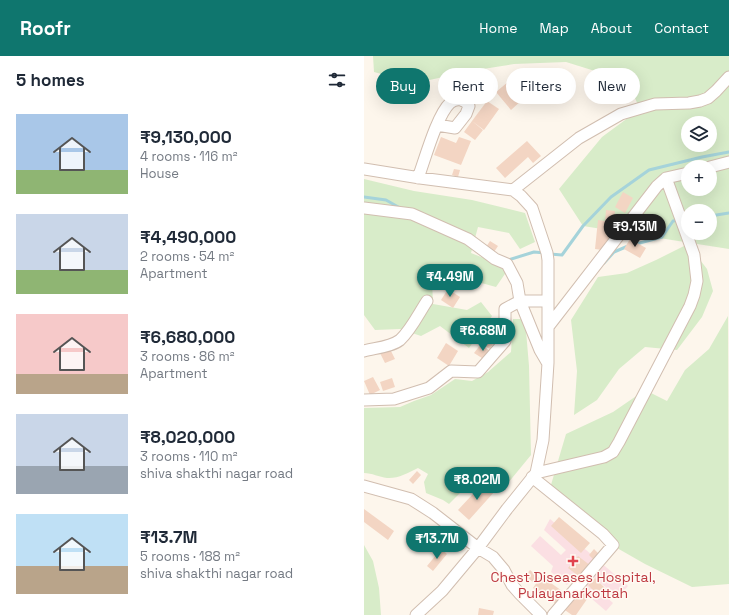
<!DOCTYPE html>
<meta charset="utf-8">
<style>
:root{--surface:#fff;--page:#f2f2f3;--text:#1f2937;--muted:#747a83;--accent:#0f766e}
body{margin:0;font-family:"Space Grotesk",sans-serif;background:var(--page);color:var(--text);height:100vh;display:flex;flex-direction:column;font-size:15px;white-space:nowrap}
*{box-sizing:border-box;margin:0}
p{font-size:13px;color:var(--muted)}
.icon{flex:none;width:22px;height:22px;fill:none;stroke:currentColor;stroke-width:2;stroke-linecap:round;stroke-linejoin:round}
.map{position:relative;flex:1;overflow:hidden}
.side{display:flex;flex-direction:column;background:var(--surface);width:364px}
.side>*{flex:none}
.hud{position:absolute;left:12px;top:12px;width:293px;height:36px;display:flex;gap:8px}
.buttons{position:absolute;left:317px;top:60px;display:grid;gap:8px}
.buttons a{display:grid;place-items:center;width:36px;height:36px;border-radius:50%;background:var(--surface);box-shadow:0 4px 16px #0002;font-size:20px}
.price{position:absolute;translate:-50% -34px;padding:0 9px;border-radius:14px;background:var(--accent);color:#fff;font-size:13px;line-height:26px;filter:drop-shadow(0 1px 2px #0008)}
.price::after{content:'';position:absolute;left:50%;top:24px;width:12px;height:9px;margin-left:-6px;background:inherit;clip-path:polygon(0 0,100% 0,50% 100%)}
.price.active{background:#222;color:#fff}
ul{padding:0;list-style:none}
li{display:flex;align-items:center;gap:12px;height:100px;padding:0 16px}
li span{display:grid;place-items:center;flex:none;width:112px;height:80px;border-radius:0px;color:#555}
li>.icon{margin-inline-start:auto}
span .icon{width:48px;height:48px;fill:#fffc;stroke-width:1}
li b{font-size:17px}
h2{display:flex;justify-content:space-between;align-items:center;height:48px;padding:0 16px;font-size:17px}
.tag{padding:0 14px;border-radius:18px;background:var(--surface);box-shadow:0 4px 16px #0002;font-size:14px;line-height:36px}
.tag.active{background:var(--accent);color:#fff}
header{display:flex;align-items:center;gap:24px;box-sizing:border-box;height:56px;padding:0 20px;background:var(--accent);color:#fff}
header strong{font-size:19px}
nav{display:flex;gap:22px;margin-inline-start:auto;font-size:14px}
main{display:flex;flex:1;min-height:0}
.map>svg:first-child{display:block}
.medical{fill:#fbdfe3}
.green{fill:#d8ecc9;fill-rule:evenodd}
.lines{fill:none;stroke-linecap:round;stroke-linejoin:round}
.stream{stroke:#a5d3da;stroke-width:3}
.building{fill:#f3d5c3}
.minor-casing{stroke:#d1beb0;stroke-width:13}
.minor{stroke:#fff;stroke-width:11}
.health-dot{fill:#e0444e;stroke:#fffaf3;stroke-width:1.5}
.labels{text-anchor:middle;stroke-width:3;stroke-linejoin:round;paint-order:stroke}
.health-label{font-size:14px;fill:#be3a42;stroke:#fffaf3}
</style>
<header>
<strong>Roofr</strong>
<nav><a>Home</a><a>Map</a><a>About</a><a>Contact</a></nav>
</header>
<main>
<section class="side">
<h2>5 homes<svg class="icon" aria-label="filters" viewBox="0 0 24 24"><path d="M4 7h16M4 17h16"/><circle cx="9" cy="7" r="2"/><circle cx="15" cy="17" r="2"/></svg></h2>
<ul>
<li><span style="background:linear-gradient(#a9c7e8 70%,#8fb573 0)"><svg class="icon" aria-label="home" viewBox="0 0 24 24"><path d="M3 11l9-7 9 7M6 9v11h12V9"/></svg></span><div><b>₹9,130,000</b><p>4 rooms · 116 m²</p><p>House</p></div></li>
<li><span style="background:linear-gradient(#c9d6e8 70%,#8fb573 0)"><svg class="icon" aria-label="home" viewBox="0 0 24 24"><path d="M3 11l9-7 9 7M6 9v11h12V9"/></svg></span><div><b>₹4,490,000</b><p>2 rooms · 54 m²</p><p>Apartment</p></div></li>
<li><span style="background:linear-gradient(#f6c9c9 75%,#b9a48a 0)"><svg class="icon" aria-label="home" viewBox="0 0 24 24"><path d="M3 11l9-7 9 7M6 9v11h12V9"/></svg></span><div><b>₹6,680,000</b><p>3 rooms · 86 m²</p><p>Apartment</p></div></li>
<li><span style="background:linear-gradient(#c9d6e8 65%,#9aa5b1 0)"><svg class="icon" aria-label="home" viewBox="0 0 24 24"><path d="M3 11l9-7 9 7M6 9v11h12V9"/></svg></span><div><b>₹8,020,000</b><p>3 rooms · 110 m²</p><p>shiva shakthi nagar road</p></div></li>
<li><span style="background:linear-gradient(#bfe0f5 65%,#b9a48a 0)"><svg class="icon" aria-label="home" viewBox="0 0 24 24"><path d="M3 11l9-7 9 7M6 9v11h12V9"/></svg></span><div><b>₹13.7M</b><p>5 rooms · 188 m²</p><p>shiva shakthi nagar road</p></div></li>
</ul>
</section>
<div class="map">
<svg width="365" height="559" viewBox="0 0 365 559">
<rect width="100%" height="100%" fill="#fdf6ec"/>
<path class="medical" d="M186,463L264,530L254,541L229,521L225,526L249,547L242,555L207,525L203,529L187,516L189,510L167,490L176,480L197,499L202,494L180,474Z"/>
<path class="green" d="M9,0H365V193L219,170L195,133L238,81L276,53L263,25L202,6L150,8L106,15L52,27L10,16ZM324,67H346V89H324ZM324,111H346V133H324ZM324,155H346V177H324Z
M0,123L50,135L108,144L161,157L171,186L156,193L145,177L114,171L107,197L145,212L132,231L99,222L68,224L69,248L103,254L117,246L128,260L105,292L76,270L57,280L36,273L11,274L0,259Z
M324,188L343,213L349,235L338,261L313,294L281,291L255,313L233,344L210,359L213,315L207,264L234,221L263,217L292,204Z
M364,260L365,528L328,531L281,508L239,484L184,439L202,378L249,356L281,334L303,345L321,314L345,293Z
M149,263H161L165,310L167,399L139,433L116,417L85,448L79,444L62,437L60,426L64,418L54,412C44,417 33,423 23,422C15,421 8,417 0,417V352L36,351L50,345L67,339L91,323L108,325L124,316L147,296Z
M0,489L9,505L15,532L17,559H0Z"/>
<g class="lines">
<path class="stream" d="M0,141L22,144L36,152
M346,160L365,157
M272,188L298,181L309,165L315,164
M186,198L198,199L219,170L247,141L285,114L338,101L365,96
M144,204L170,196L181,197
M240,207L250,196L264,190"/>
</g>
<path class="building" d="M158,14L170,28L155,41L158,44L147,54L132,36Z
M123,45L135,53L120,74L108,65Z
M108,65L119,74L111,84L100,76Z
M77,81L92,87L95,81L107,85L97,109L70,99Z
M163,85L177,100L169,107L164,101L141,122L132,112Z
M90,113L96,114L94,121L88,119Z
M259,136L269,142L261,157L251,151Z
M242,154L251,155L246,195L231,193L234,164L241,165Z
M266,183L282,192L276,202L260,193Z
M126,185L134,190L128,199L120,194Z
M84,233L96,241L89,252L77,244Z
M125,276L133,281L126,293L117,288Z
M82,287L94,295L85,310L73,302Z
M117,288L127,296L121,304L110,297Z
M24,289L31,303L21,307L14,293Z
M9,321L16,334L6,339L0,325Z
M28,322L31,331L19,335L16,326Z
M53,415L57,419L49,428L45,424Z
M121,425L131,435L105,464L94,454Z
M0,453L30,475L24,484L0,466Z
M195,461L226,487L217,497L187,470Z
M77,493L83,498L69,515L63,510Z
M230,493L236,499L231,505L225,499Z
M214,500L231,513L221,525L204,512Z
M166,514L175,522L170,527L161,520Z
M177,520L208,542L218,528L228,536L212,559H208L169,532Z
M231,522L242,533L235,540L224,529Z
M115,552L130,555L129,559H114Z"/>
<g class="lines">
<g class="minor-casing">
<path id="minor" d="M346,111L365,106
M0,113L56,122L149,134L157,140L168,152L183,197L184,204V307L179,384L172,417L143,453L114,492L78,535L52,559
M54,122C61,103 73,59 86,47C93,41 101,44 105,50L102,58L91,72L73,69
M149,134L215,82L257,58L291,48L325,47L336,45L344,42L352,35L365,21
M0,152L48,158L104,183L131,203L143,208L153,227L156,245L176,294L183,306
M184,271L293,130L302,122L324,117
M0,295C11,292 27,291 36,284C47,274 55,257 63,245
M0,344L30,343L65,332L87,315L114,316L141,285V253L156,245H184
M172,417L240,401L249,396L255,386L326,250L330,239L333,225L330,199L302,122
M168,421L239,478L249,489L189,559
M0,430L47,443L69,457L114,492L129,501L140,514L148,529L156,538L177,559"/>
</g>
<use href="#minor" class="minor"/>
</g>
<path class="health-dot" d="M207 499h4v4h4v4h-4v4h-4v-4h-4v-4h4z"/>
<g class="labels">
<g class="health-label">
<text x="209" y="526">Chest Diseases Hospital,<tspan x="209" dy="16">Pulayanarkottah</tspan></text>
</g>
</g>
</svg>
<div class="buttons">
<a><svg class="icon" aria-label="layers" viewBox="0 0 24 24"><path d="M12 4l9 5-9 5-9-5zM3 14l9 5 9-5"/></svg></a>
<a>+</a>
<a>−</a>
</div>
<b class="price active" style="left:271px;top:192px">₹9.13M</b>
<b class="price" style="left:86px;top:242px">₹4.49M</b>
<b class="price" style="left:119px;top:296px">₹6.68M</b>
<b class="price" style="left:113px;top:445px">₹8.02M</b>
<b class="price" style="left:73px;top:504px">₹13.7M</b>
<div class="hud">
<a class="tag active">Buy</a>
<a class="tag">Rent</a>
<a class="tag">Filters</a>
<a class="tag">New</a>
</div>
</div>
</main>
